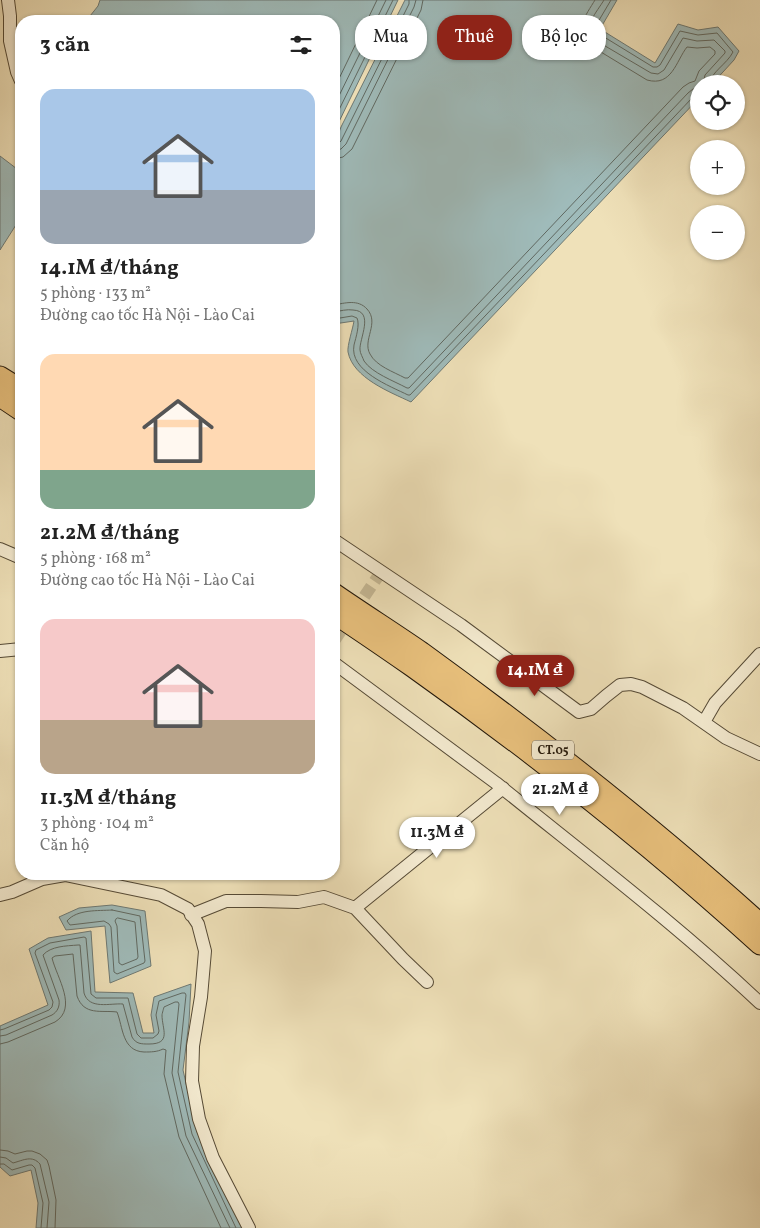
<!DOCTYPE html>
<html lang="vi">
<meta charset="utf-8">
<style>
:root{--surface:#fff;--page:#f6f6f6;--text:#222;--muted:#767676;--accent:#8f2418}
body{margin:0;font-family:Vollkorn,serif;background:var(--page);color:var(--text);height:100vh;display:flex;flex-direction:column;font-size:19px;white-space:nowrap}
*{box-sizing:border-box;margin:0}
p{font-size:16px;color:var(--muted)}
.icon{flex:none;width:28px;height:28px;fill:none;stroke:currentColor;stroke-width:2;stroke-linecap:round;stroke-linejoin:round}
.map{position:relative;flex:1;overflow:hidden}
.drawer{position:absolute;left:15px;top:15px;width:325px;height:865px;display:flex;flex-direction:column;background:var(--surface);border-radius:20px;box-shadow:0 1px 4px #0004}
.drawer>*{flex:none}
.banner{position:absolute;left:355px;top:15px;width:330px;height:45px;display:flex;gap:10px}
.tools{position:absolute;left:690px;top:75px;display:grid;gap:10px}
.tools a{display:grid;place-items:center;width:55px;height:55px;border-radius:50%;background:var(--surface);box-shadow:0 1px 4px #0004;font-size:25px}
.price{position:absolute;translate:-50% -42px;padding:0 11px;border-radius:18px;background:#fff;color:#222;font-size:16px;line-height:32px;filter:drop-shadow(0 1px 2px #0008)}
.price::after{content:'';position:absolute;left:50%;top:30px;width:15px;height:11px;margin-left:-8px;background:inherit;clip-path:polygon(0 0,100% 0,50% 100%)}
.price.selected{background:var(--accent);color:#fff}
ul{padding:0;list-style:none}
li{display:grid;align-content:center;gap:10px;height:265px;padding:0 25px}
li span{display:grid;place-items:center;height:155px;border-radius:15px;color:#555}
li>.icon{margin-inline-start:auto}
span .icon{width:90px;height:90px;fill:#fffc;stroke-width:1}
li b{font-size:21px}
h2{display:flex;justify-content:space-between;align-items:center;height:60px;padding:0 25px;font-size:21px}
.pill{padding:0 18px;border-radius:20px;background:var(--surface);box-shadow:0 1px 4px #0004;font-size:18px;line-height:45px}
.pill.selected{background:var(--accent);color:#fff}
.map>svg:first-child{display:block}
.water{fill:#9fbbba;stroke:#6d7974}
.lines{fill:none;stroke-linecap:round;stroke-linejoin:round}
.shore{stroke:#606962;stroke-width:1}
.minor-tunnel{stroke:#c6b996;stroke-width:12;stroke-dasharray:12 6;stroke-linecap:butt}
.minor-casing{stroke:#554a36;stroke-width:14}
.highway-casing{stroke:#22170a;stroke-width:21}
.minor{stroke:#f5ecd2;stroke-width:12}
.highway{stroke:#e8c07c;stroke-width:19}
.labels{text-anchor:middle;stroke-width:4;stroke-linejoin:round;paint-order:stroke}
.shield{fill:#f5ecd2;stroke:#615746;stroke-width:1}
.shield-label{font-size:12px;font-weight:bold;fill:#22170a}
</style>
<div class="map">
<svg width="760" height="1228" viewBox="0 0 760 1228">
<rect width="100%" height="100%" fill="#efe1b9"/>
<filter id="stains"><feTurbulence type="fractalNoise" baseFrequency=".004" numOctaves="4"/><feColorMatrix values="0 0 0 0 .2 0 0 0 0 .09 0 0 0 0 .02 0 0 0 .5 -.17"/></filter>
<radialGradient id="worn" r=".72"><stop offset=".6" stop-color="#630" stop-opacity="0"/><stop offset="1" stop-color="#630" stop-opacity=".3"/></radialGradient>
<path class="water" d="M100,0H398L334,132V21H86L98,6Z
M405,0H617L600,29L655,63L678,24L698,30L718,27L739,51L734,60L712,84H699V98L411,402C390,392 353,378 348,352C347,346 353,328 354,321L334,324V145L341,127Z
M0,156L21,172V217L0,250Z
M112,905L145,911L151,966L110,983L105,926L66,930L59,917L79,908Z
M91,931L95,992L133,993L143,1033H154L151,1015L154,997L191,984L189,1022L183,1070L197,1132L242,1228H36L38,1203L31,1170L10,1176L0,1167V1026L48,1005L29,949L48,938Z"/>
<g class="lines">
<path class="shore" d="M604,0C597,12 581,28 595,40L651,73L658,74L664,70L683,38L697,41L714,40L725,51V53L705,75L703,84
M611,0L595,27L596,32L653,67H657L660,65L680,31L698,35L717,33L733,52C727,64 711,72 709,84
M334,89L377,0
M334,106L386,0
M334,120L393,0
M334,145L338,144L341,141L409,4V0
M334,151L341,149L346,144L414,7L416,0
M334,159L343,157L352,149L421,10L423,0
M334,305C345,303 358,299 367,309C380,323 362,340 370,354C376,366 394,372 405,378H408L683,87L689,83L695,81L699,71L715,54V51L710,47L697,48L687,47C676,61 672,87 647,80L591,46C572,32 586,15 595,0
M334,312C340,311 347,309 353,310C375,311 359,339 360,350C360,353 363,358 364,361C372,373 394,381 407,388H409L688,93L693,89H699
M334,319L352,316L357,318C360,325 356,337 354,345C349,371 390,386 408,395H410L693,97L699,95
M112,910L140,916L145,961L144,963L117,974L114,972L111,927L109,924L104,921L70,925L67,921C77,909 98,911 112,910Z
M118,918L135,922L138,957L137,959L122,965L119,963L117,926L115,921L116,919Z
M0,1030L4,1029L49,1010L52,1007L53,1002L35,953L36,950L50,943L84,937L86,938L91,994L96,998H128L137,1034L141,1038H153L158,1034L159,1031L156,1015L159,1001L182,993H185L186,995L178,1072L192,1134L236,1228
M0,1036L6,1035L52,1015C57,1012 60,1007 59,1000L43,955C51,946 66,946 78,945H80L84,993C89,1010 110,1003 123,1004L132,1037C136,1044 141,1044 149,1044C172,1044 162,1029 162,1015C162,1014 164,1007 164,1007L175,1002H178L179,1004L172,1073L186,1136L230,1228
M0,1044L8,1042L55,1022C78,1008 57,978 52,958L55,956L73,954L77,996C84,1016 101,1010 117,1012C123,1027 122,1051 144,1052C151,1052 157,1052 163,1049L166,1050L164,1074L179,1137L221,1228
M0,1150L8,1151L15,1154L27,1151H32L40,1154L47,1160L49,1166L56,1200L55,1228
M0,1157L6,1158L13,1163C24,1160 32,1155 40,1164L49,1202L47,1228
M0,1164H4L12,1170L29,1165H32L35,1168L43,1203L41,1228"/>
<path class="minor-tunnel" d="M334,641L381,572"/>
<g class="minor-casing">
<path id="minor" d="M8,0L10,16V41L17,72L21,81
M334,540L461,625L579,712L591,709L606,696L620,685L631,684L642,687L683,708L726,738L760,754
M0,549L21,558
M0,651L21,649
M334,663L496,783C585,855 676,924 760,1003
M704,722L715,703L760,654
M0,895L12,892L42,879L65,875L161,895L188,909L198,924L205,951L201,997L193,1046L192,1081L199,1119L213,1158L249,1228
M355,908L503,788
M191,915L226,901H261L298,902L324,897L355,908L403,959L427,982"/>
</g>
<g class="highway-casing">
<path id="highway" d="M0,376L21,389
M0,397L21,411
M334,593C363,613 393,632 422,652C539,737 653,826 760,923
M334,614C360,631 386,649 412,667C533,753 650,845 760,945"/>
</g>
<use href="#minor" class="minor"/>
<use href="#highway" class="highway"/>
</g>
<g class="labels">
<rect class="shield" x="532" y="740.5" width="42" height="19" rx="4"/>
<g class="shield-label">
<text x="553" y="754">CT.05</text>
</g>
</g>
<rect width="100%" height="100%" filter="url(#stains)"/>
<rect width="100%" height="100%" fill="url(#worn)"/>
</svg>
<div class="tools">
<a><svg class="icon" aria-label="locate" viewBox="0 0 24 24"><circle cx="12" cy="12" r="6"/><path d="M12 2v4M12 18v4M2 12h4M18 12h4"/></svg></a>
<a>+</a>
<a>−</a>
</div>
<b class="price selected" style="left:535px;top:697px">14.1M ₫</b>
<b class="price" style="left:560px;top:816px">21.2M ₫</b>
<b class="price" style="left:437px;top:859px">11.3M ₫</b>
<div class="banner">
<a class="pill">Mua</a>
<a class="pill selected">Thuê</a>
<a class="pill">Bộ lọc</a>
</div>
<section class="drawer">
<h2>3 căn<svg class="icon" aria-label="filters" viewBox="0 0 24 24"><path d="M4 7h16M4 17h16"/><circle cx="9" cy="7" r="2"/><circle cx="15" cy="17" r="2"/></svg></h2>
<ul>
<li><span style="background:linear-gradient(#a9c7e8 65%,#9aa5b1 0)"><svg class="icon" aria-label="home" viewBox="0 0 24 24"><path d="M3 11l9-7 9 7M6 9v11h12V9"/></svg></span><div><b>14.1M ₫/tháng</b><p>5 phòng · 133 m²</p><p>Đường cao tốc Hà Nội - Lào Cai</p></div></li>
<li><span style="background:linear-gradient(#ffd9b3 75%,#7fa58c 0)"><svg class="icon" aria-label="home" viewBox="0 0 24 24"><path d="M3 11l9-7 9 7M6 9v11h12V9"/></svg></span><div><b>21.2M ₫/tháng</b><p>5 phòng · 168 m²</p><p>Đường cao tốc Hà Nội - Lào Cai</p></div></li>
<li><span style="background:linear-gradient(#f6c9c9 65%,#b9a48a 0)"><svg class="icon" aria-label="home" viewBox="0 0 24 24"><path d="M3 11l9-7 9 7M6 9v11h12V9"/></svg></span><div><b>11.3M ₫/tháng</b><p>3 phòng · 104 m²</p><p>Căn hộ</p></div></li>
</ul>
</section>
</div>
